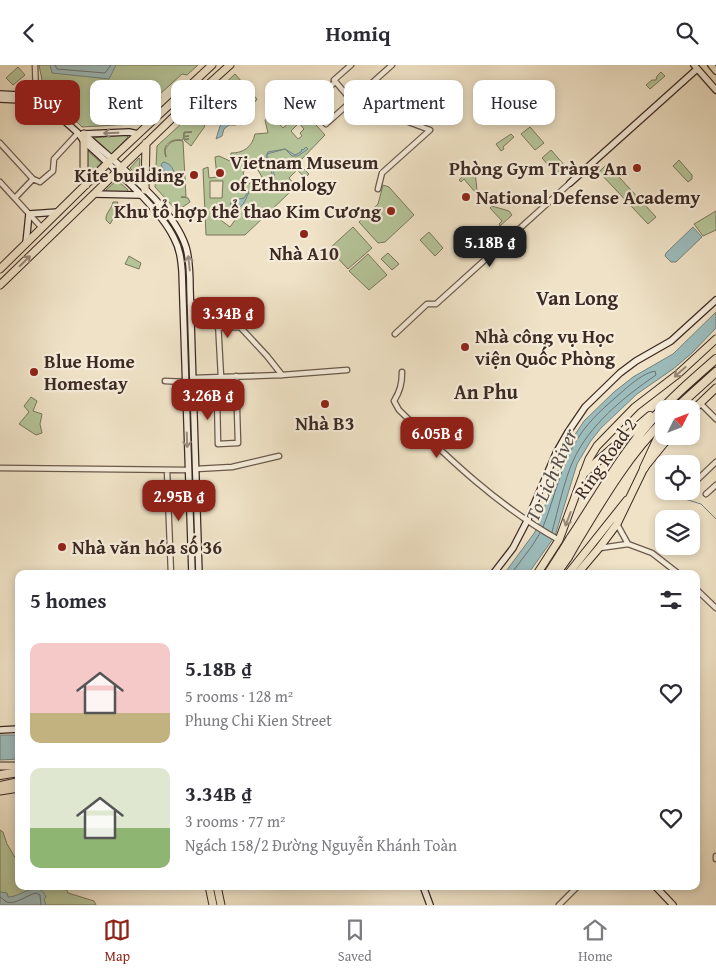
<!DOCTYPE html>
<meta charset="utf-8">
<style>
:root{--surface:#fff;--page:#f7f7f7;--text:#2b2b33;--muted:#7c7c81;--line:#e1e1e2;--accent:#8f2418}
body{margin:0;font-family:"Gentium Book Plus",serif;background:var(--page);color:var(--text);height:100vh;display:flex;flex-direction:column;font-size:19px;white-space:nowrap}
*{box-sizing:border-box;margin:0}
p{font-size:16px;color:var(--muted)}
.icon{flex:none;width:28px;height:28px;fill:none;stroke:currentColor;stroke-width:2;stroke-linecap:round;stroke-linejoin:round}
.map{position:relative;flex:1;overflow:hidden}
.details{position:absolute;left:15px;top:505px;width:685px;height:320px;display:flex;flex-direction:column;background:var(--surface);border-radius:10px;box-shadow:0 2px 8px #0003}
.details>*{flex:none}
.top-card{position:absolute;left:15px;top:15px;width:686px;height:45px;display:flex;gap:10px}
.needle{width:32px;rotate:48deg}
.controls{position:absolute;left:655px;top:335px;display:grid;gap:10px}
.controls a{display:grid;place-items:center;width:45px;height:45px;border-radius:10px;background:var(--surface);box-shadow:0 2px 8px #0003;font-size:25px}
.price{position:absolute;translate:-50% -42px;padding:0 11px;border-radius:10px;background:var(--accent);color:#fff;font-size:16px;line-height:32px;filter:drop-shadow(0 1px 2px #0008)}
.price::after{content:'';position:absolute;left:50%;top:30px;width:15px;height:11px;margin-left:-8px;background:inherit;clip-path:polygon(0 0,100% 0,50% 100%)}
.price.active{background:#222;color:#fff}
ul{padding:0;list-style:none}
li{display:flex;align-items:center;gap:15px;height:125px;padding:0 15px}
li span{display:grid;place-items:center;flex:none;width:140px;height:100px;border-radius:10px;color:#555}
li>.icon{margin-inline-start:auto}
span .icon{width:60px;height:60px;fill:#fffc;stroke-width:1}
li b{font-size:21px}
h2{display:flex;justify-content:space-between;align-items:center;height:60px;padding:0 15px;font-size:21px}
.chip{padding:0 18px;border-radius:10px;background:var(--surface);box-shadow:0 2px 8px #0003;font-size:18px;line-height:45px}
.chip.active{background:var(--accent);color:#fff}
header{display:flex;justify-content:space-between;align-items:center;height:65px;padding:0 15px;background:var(--surface);font-size:22px;font-weight:700}
.menu{display:flex;justify-content:space-around;align-items:center;height:70px;border-top:1px solid var(--line);background:var(--surface);font-size:14px;color:var(--muted)}
.menu a{display:grid;justify-items:center;gap:2px}
.menu .active{color:var(--accent)}
.map>svg:first-child{display:block}
.green{fill:#b5c498;stroke:#79775e;fill-rule:evenodd}
.water{fill:#9cbcbc;stroke:#76827f}
.lines{fill:none;stroke-linecap:round;stroke-linejoin:round}
.shore{stroke:#6c7370;stroke-width:1}
.stream{stroke:#76827f;stroke-width:1}
.street-casing{stroke:#6a584c;stroke-width:7}
.secondary-casing{stroke:#3d2a24;stroke-width:8}
.primary-casing{stroke:#3d2a24;stroke-width:9}
.highway-casing{stroke:#3d2a24;stroke-width:10}
.street{stroke:#f5ecda;stroke-width:4.5}
.secondary{stroke:#f5ecda;stroke-width:5.5}
.primary{stroke:#efe2c6;stroke-width:7}
.highway{stroke:#efe2c6;stroke-width:8}
.highway-bridge-casing{stroke:#3d2a24;stroke-width:10;stroke-linecap:butt}
.highway-bridge{stroke:#efe2c6;stroke-width:8}
.oneway{stroke:#998b7f}
.oneway2{stroke:#968675}
.poi-dot{fill:#8f2418;stroke:#f5ecda;stroke-width:2}
.labels{text-anchor:middle;stroke-width:4.5;stroke-linejoin:round;paint-order:stroke}
.poi-label{font-size:19px;font-weight:bold;fill:#3d2a24;stroke:#f5ecda;text-anchor:start}
.street-label{font-size:19px;fill:#3d2a24;stroke:#f5ecda}
.neighbourhood-label{font-size:20px;font-weight:bold;fill:#3d2a24;stroke:#f5ecda}
.water-label{font-size:20px;font-style:italic;fill:#554e4a;stroke:#f5ecda}
</style>
<header><svg class="icon" aria-label="back" viewBox="0 0 24 24"><path d="M15 5l-7 7 7 7"/></svg>Homiq<svg class="icon" aria-label="search" viewBox="0 0 24 24"><circle cx="10" cy="10" r="6"/><path d="M15 15l6 6"/></svg></header>
<div class="map">
<svg width="716" height="840" viewBox="0 0 716 840">
<rect width="100%" height="100%" fill="#efe2c6"/>
<filter id="stains"><feTurbulence type="fractalNoise" baseFrequency=".004" numOctaves="4"/><feColorMatrix values="0 0 0 0 .2 0 0 0 0 .09 0 0 0 0 .02 0 0 0 .5 -.17"/></filter>
<radialGradient id="worn" r=".72"><stop offset=".6" stop-color="#630" stop-opacity="0"/><stop offset="1" stop-color="#630" stop-opacity=".3"/></radialGradient>
<path class="green" d="M39,0H198L187,10L182,9L160,29L161,33L133,59L82,62L44,25Z
M18,2L25,10L13,20L6,13Z
M661,7L665,11L650,24L646,20L652,15H656L657,11Z
M235,9L257,34L255,37L242,32L241,40L243,41L233,42V39L237,23L231,19L217,32L223,39L219,43L212,38L209,43L203,39Z
M306,43L319,57L316,60L325,70L298,98L309,109L245,170H206L203,104L208,102L209,113L217,112L215,92L219,91L230,96L231,88C244,88 252,82 255,69L268,68L265,55L272,51L283,63ZM299,58L304,64L300,68L302,71L298,74L291,66ZM255,100L262,112L246,120L243,107ZM297,105L305,112L296,121L289,113ZM210,116H223L222,133H210ZM226,142L238,151L230,162L218,153Z
M237,45H243V51L240,50L236,60H227L234,56L233,49L223,57L222,56L232,47Z
M195,46L202,51L198,56L205,61L191,81L184,75L189,74H184V72L189,71H184V68L192,67H184L183,75C171,73 161,80 166,92L165,85C169,77 174,74 183,76L186,132H181L188,133L190,137L177,146L155,122L157,81Z
M530,62L544,78L535,85L521,69Z
M511,69L514,72L503,82L504,84L501,86L496,79Z
M126,70L128,72L111,89L92,73Z
M87,85L101,98L88,110L87,109Z
M551,85L565,101L556,109L542,93Z
M139,93L140,94L139,112L130,103Z
M679,95L692,110V114L688,117L673,101Z
M607,99L656,152L648,159L599,107Z
M470,104L475,107L477,125L475,127L464,114L461,117L459,115Z
M117,115L128,125L127,127H107L106,125Z
M383,120L389,122L414,150L385,177L378,178L359,157L378,139Z
M113,137H118L117,140L121,141L110,159L106,155C105,148 112,144 113,137Z
M492,141L509,146L512,150L500,161L499,159L502,156L490,143Z
M716,146V165L703,171L694,159Z
M353,162L372,183L348,204L329,184Z
M465,165L471,171L459,182L454,176Z
M429,167L443,183L435,191L420,175Z
M388,188L399,199L392,205L381,194Z
M368,189L387,210L369,225L349,206Z
M129,191L141,198L139,204L125,199Z
M31,332L37,336L33,346L42,349L40,359L42,368L36,370L19,359L29,347L24,341Z
M0,765L3,767L7,779L16,794H19V821H65L68,828L94,836L96,840H0Z"/>
<path class="water" d="M50,0H116L109,14L52,8Z
M233,49L234,56L224,64L222,71L216,74L220,61Z
M306,82L308,84L298,91H292L285,84L267,89C269,96 280,115 271,120C266,124 257,123 250,125L244,138L237,145L233,144L230,139L232,136L244,133L250,124L270,121L273,117L271,102L266,91L268,87L285,84L295,90L301,87L302,84L303,85Z
M163,97C171,98 175,105 174,113L169,117H165L162,113L164,105L161,100Z
M693,162L702,172L676,197H671L665,191L666,188Z
M716,247V263L692,288L673,304L637,329L601,363L590,377L577,399L555,471L528,509H504L535,467L562,395L574,371L584,356L614,327L633,312L673,289Z
M0,670H19V694L0,695Z
M37,823C44,826 44,828 46,832L44,834L46,840H0V827L7,828L8,832C18,832 26,824 37,823Z"/>
<g class="lines">
<path class="shore" d="M55,0L57,4L105,8L111,0
M543,462C555,432 561,399 578,373C590,354 607,340 623,326C632,318 644,308 655,306L656,310C624,332 589,360 573,396C564,416 558,445 552,467
M511,509L532,481L540,468
M0,832C3,833 4,836 7,837C15,840 27,830 36,828L40,830L41,840"/>
<path class="stream" d="M656,425L701,439L716,454"/>
<g class="street-casing">
<path id="street" d="M35,0L36,31
M351,0L334,15L352,36L430,65L382,108L378,124
M335,17L310,41L326,59L392,0
M0,78L33,114L40,117L53,106L54,94L78,68
M0,117L42,163
M15,133L33,114
M190,238L217,237L267,291L282,310
M217,238L221,312
M218,263L240,262
M395,269L427,239H436L570,118
M402,307C402,319 400,326 394,336L399,345C448,393 499,442 559,475
M236,311L238,378L218,379L217,332H238
M193,313L282,310L347,305
M165,316L185,317
M700,338L716,354
M0,403L188,405
M196,404L232,402L279,391
M167,405L171,509
M695,417L716,397
M706,429L716,420
M617,459L628,479
M600,483L628,479L652,488L679,509
M696,524L716,543
M716,791V794
M559,840L578,821"/>
</g>
<g class="secondary-casing">
<path id="secondary" d="M694,0L716,25
M711,0L716,6
M0,29L36,31L41,35L78,68L83,75C110,101 158,140 174,173C180,184 181,195 182,206L192,509
M0,34L21,35L30,32
M83,69L129,67L138,69
M84,69C117,100 172,139 186,182C190,196 190,210 190,224L199,509
M570,118L697,4
M94,129L140,130
M26,178L29,149L58,147
M493,509L513,483L527,456L556,388L568,367L585,342L620,308L636,296L671,276L716,235
M0,665L19,664
M423,821L430,840
M655,821L673,840"/>
</g>
<g class="primary-casing">
<path id="primary" d="M84,69V112L86,120
M145,125L146,78
M0,204L117,89L212,0
M0,220L191,35L230,0
M691,347L716,323
M537,509L559,475L589,394L597,381L635,342L678,309L716,274
M568,509L627,435
M577,509L599,483L617,459L644,403L670,371
M0,701H19
M0,726L19,723
M209,821L213,840
M217,821L221,840"/>
</g>
<g class="highway-casing">
<path id="highway" d="M675,344L716,307
M644,403L664,360
M584,408L650,351
M570,474C596,435 619,393 650,357C670,334 693,314 716,294
M576,478C602,435 628,390 664,355
M548,509L562,487
M556,509L568,492
M0,710L19,707
M0,721L19,717"/>
</g>
<use href="#street" class="street"/>
<use href="#secondary" class="secondary"/>
<use href="#primary" class="primary"/>
<use href="#highway" class="highway"/>
<g class="highway-bridge-casing">
<path id="highway-bridge" d="M562,487L570,474
M568,492L576,478"/>
</g>
<use href="#highway-bridge" class="highway-bridge"/>
</g>
<defs><path id="oneway-shaft" d="M-6 0H5M1.5-3L5.5 0L1.5 3" fill="none" stroke-width="1.6" stroke-linecap="round" stroke-linejoin="round" transform="scale(1.25)"/></defs>
<g class="oneway">
<use href="#oneway-shaft" transform="translate(111 68) rotate(178)"/>
<use href="#oneway-shaft" transform="translate(189 198) rotate(-96)"/>
<use href="#oneway-shaft" transform="translate(187 375) rotate(88)"/>
</g>
<g class="oneway2">
<use href="#oneway-shaft" transform="translate(25 196) rotate(-45)"/>
<use href="#oneway-shaft" transform="translate(680 307) rotate(139)"/>
<use href="#oneway-shaft" transform="translate(568 454) rotate(111)"/>
</g>
<g class="poi-dot">
<circle cx="637" cy="103" r="5"/>
<circle cx="220" cy="108" r="5"/>
<circle cx="194" cy="110" r="5"/>
<circle cx="466" cy="132" r="5"/>
<circle cx="391" cy="146" r="5"/>
<circle cx="304" cy="169" r="5"/>
<circle cx="465" cy="282" r="5"/>
<circle cx="34" cy="307" r="5"/>
<circle cx="325" cy="339" r="5"/>
<circle cx="62" cy="482" r="5"/>
</g>
<g class="labels">
<g class="poi-label">
<text x="230" y="104">Vietnam Museum<tspan x="230" dy="22">of Ethnology</tspan></text>
<text x="627" y="110" text-anchor="end">Phòng Gym Tràng An</text>
<text x="184" y="117" text-anchor="end">Kite building</text>
<text x="476" y="139">National Defense Academy</text>
<text x="381" y="153" text-anchor="end">Khu tổ hợp thể thao Kim Cương</text>
<text x="304" y="195" text-anchor="middle">Nhà A10</text>
<text x="475" y="278">Nhà công vụ Học<tspan x="475" dy="22">viện Quốc Phòng</tspan></text>
<text x="44" y="303">Blue Home<tspan x="44" dy="22">Homestay</tspan></text>
<text x="325" y="365" text-anchor="middle">Nhà B3</text>
<text x="72" y="489">Nhà văn hóa số 36</text>
</g>
<g class="street-label">
<text transform="translate(605 393) rotate(-55)" y="7">Ring Road 2</text>
</g>
<g class="neighbourhood-label">
<text x="577" y="240">Van Long</text>
<text x="486" y="334">An Phu</text>
</g>
<g class="water-label">
<text transform="translate(551 410) rotate(-66)" y="7">To Lich River</text>
</g>
</g>
<rect width="100%" height="100%" filter="url(#stains)"/>
<rect width="100%" height="100%" fill="url(#worn)"/>
</svg>
<div class="controls">
<a><svg class="needle" viewBox="-14 -14 28 28"><path d="M0-13l5 13h-10z" fill="#e53935"/><path d="M0 13l5-13h-10z" fill="#7c7c81"/></svg></a>
<a><svg class="icon" aria-label="locate" viewBox="0 0 24 24"><circle cx="12" cy="12" r="6"/><path d="M12 2v4M12 18v4M2 12h4M18 12h4"/></svg></a>
<a><svg class="icon" aria-label="layers" viewBox="0 0 24 24"><path d="M12 4l9 5-9 5-9-5zM3 14l9 5 9-5"/></svg></a>
</div>
<b class="price active" style="left:490px;top:203px">5.18B ₫</b>
<b class="price" style="left:228px;top:274px">3.34B ₫</b>
<b class="price" style="left:208px;top:356px">3.26B ₫</b>
<b class="price" style="left:437px;top:394px">6.05B ₫</b>
<b class="price" style="left:179px;top:457px">2.95B ₫</b>
<div class="top-card">
<a class="chip active">Buy</a>
<a class="chip">Rent</a>
<a class="chip">Filters</a>
<a class="chip">New</a>
<a class="chip">Apartment</a>
<a class="chip">House</a>
</div>
<section class="details">
<h2>5 homes<svg class="icon" aria-label="filters" viewBox="0 0 24 24"><path d="M4 7h16M4 17h16"/><circle cx="9" cy="7" r="2"/><circle cx="15" cy="17" r="2"/></svg></h2>
<ul>
<li><span style="background:linear-gradient(#f6c9c9 70%,#c2b280 0)"><svg class="icon" aria-label="home" viewBox="0 0 24 24"><path d="M3 11l9-7 9 7M6 9v11h12V9"/></svg></span><div><b>5.18B ₫</b><p>5 rooms · 128 m²</p><p>Phung Chi Kien Street</p></div><svg class="icon" aria-label="heart" viewBox="0 0 24 24"><path d="M12 20l-8-8c-3-5 5-10 8-4 3-6 11-1 8 4z"/></svg></li>
<li><span style="background:linear-gradient(#dfe7d0 60%,#8fb573 0)"><svg class="icon" aria-label="home" viewBox="0 0 24 24"><path d="M3 11l9-7 9 7M6 9v11h12V9"/></svg></span><div><b>3.34B ₫</b><p>3 rooms · 77 m²</p><p>Ngách 158/2 Đường Nguyễn Khánh Toàn</p></div><svg class="icon" aria-label="heart" viewBox="0 0 24 24"><path d="M12 20l-8-8c-3-5 5-10 8-4 3-6 11-1 8 4z"/></svg></li>
</ul>
</section>
</div>
<nav class="menu">
<a class="active"><svg class="icon" aria-label="map" viewBox="0 0 24 24"><path d="M3 6l6-2 6 2 6-2v14l-6 2-6-2-6 2zM9 4v14M15 6v14"/></svg>Map</a>
<a><svg class="icon" aria-label="saved" viewBox="0 0 24 24"><path d="M7 4h10v16l-5-4-5 4z"/></svg>Saved</a>
<a><svg class="icon" aria-label="home" viewBox="0 0 24 24"><path d="M3 11l9-7 9 7M6 9v11h12V9"/></svg>Home</a>
</nav>
